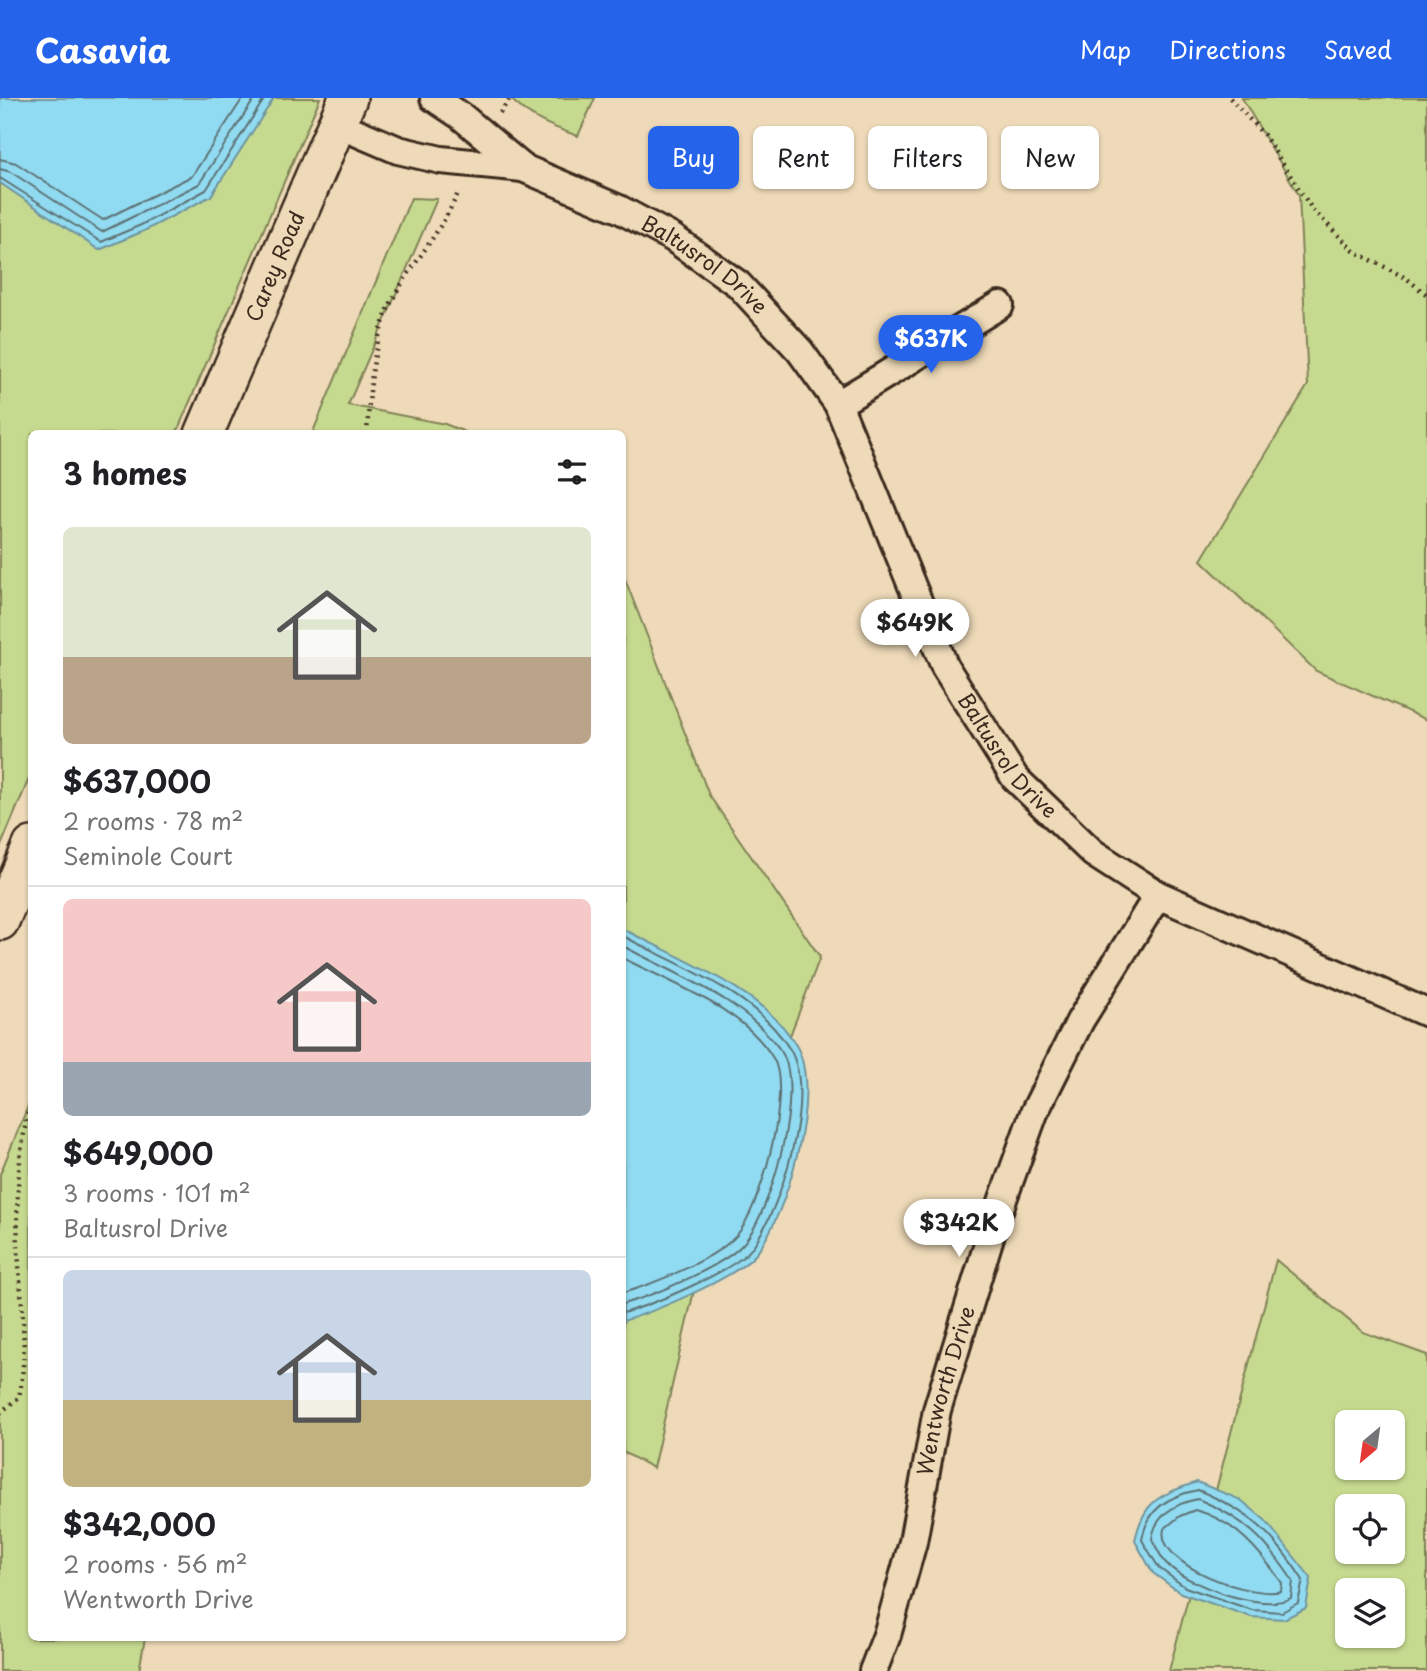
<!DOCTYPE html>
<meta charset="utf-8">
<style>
:root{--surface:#fff;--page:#f2f2f2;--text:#202124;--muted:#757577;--line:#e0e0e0;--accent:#2563eb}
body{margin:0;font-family:"Playpen Sans",sans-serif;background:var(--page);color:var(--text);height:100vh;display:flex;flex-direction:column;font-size:26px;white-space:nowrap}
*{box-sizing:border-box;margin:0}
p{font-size:23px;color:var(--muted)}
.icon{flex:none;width:38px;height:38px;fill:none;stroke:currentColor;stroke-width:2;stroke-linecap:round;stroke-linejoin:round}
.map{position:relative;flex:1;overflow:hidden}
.sheet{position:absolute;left:28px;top:332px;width:598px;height:1211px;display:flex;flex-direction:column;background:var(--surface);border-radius:10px;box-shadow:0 2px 5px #0004}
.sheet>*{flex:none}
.hud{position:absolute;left:648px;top:28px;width:665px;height:63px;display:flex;gap:14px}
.needle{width:46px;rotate:209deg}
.buttons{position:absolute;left:1335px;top:1312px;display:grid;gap:14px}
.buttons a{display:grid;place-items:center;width:70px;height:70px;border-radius:10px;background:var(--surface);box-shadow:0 2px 5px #0004;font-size:35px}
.price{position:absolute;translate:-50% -60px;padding:0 16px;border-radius:24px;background:#fff;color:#222;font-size:23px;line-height:46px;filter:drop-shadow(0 2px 4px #0008)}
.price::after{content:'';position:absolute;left:50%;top:42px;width:21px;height:16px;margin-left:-10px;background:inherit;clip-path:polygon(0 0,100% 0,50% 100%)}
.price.current{background:var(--accent);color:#fff}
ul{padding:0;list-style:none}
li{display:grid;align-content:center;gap:14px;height:371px;padding:0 35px}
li+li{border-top:2px solid var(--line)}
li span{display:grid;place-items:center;height:217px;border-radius:10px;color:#555}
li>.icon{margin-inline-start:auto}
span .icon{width:126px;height:126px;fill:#fffc;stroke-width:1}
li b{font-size:30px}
h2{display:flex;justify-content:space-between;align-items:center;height:84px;padding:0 35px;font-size:30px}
.chip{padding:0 24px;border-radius:10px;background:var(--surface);box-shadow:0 2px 5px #0004;font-size:24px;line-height:63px}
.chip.current{background:var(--accent);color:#fff}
header{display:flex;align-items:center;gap:42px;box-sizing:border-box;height:98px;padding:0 35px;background:var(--accent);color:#fff}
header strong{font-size:33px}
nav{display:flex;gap:38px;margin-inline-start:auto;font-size:24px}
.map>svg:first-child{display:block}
.green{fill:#c6da8f;stroke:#808256;stroke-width:2;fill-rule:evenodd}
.water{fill:#91dbf2;stroke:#6f949d;stroke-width:2}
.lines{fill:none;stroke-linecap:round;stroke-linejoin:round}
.shore{stroke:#5d7173;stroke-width:2}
.street-casing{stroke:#3b2a1e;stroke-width:32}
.secondary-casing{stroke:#3b2a1e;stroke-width:42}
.path{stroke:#3b2a1e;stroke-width:4.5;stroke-dasharray:2 5;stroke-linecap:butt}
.street{stroke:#eedab8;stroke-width:26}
.secondary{stroke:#eedab8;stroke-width:37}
.labels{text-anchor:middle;stroke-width:5;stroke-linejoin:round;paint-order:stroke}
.street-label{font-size:21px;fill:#3b2a1e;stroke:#eedab8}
</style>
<header>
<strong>Casavia</strong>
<nav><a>Map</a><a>Directions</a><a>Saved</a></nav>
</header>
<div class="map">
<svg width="1427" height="1573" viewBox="0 0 1427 1573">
<rect width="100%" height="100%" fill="#eedab8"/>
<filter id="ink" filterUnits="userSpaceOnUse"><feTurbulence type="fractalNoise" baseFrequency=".0143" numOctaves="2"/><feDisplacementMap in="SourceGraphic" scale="14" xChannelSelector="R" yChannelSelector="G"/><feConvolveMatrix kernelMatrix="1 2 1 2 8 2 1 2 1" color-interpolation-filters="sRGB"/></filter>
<g filter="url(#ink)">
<path class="green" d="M0,0H320L176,336H32L31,676L0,750Z
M510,0H595L578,38C552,29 529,20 510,0Z
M1242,0H1427V622L1316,573L1201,462L1308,287L1299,97Z
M411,100L437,101L348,307L445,326L470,336H312Z
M623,476L709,697L820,859L696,1184L653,1370L623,1354Z
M31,1001L32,1540H145L139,1573H0V1076Z
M1276,1162L1363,1234L1427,1257V1573H1169ZM1348,1325H1393V1370H1348ZM1348,1409H1393V1454H1348ZM1348,1493H1393V1538H1348Z"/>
<path class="water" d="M0,0H274L211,98L144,133L99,152L0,85Z
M623,831C676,859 768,894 797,949C822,995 787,1117 756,1156C736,1180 653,1214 623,1223Z
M1197,1384L1241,1402L1265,1422L1311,1480L1306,1510L1284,1521L1251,1519L1181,1495L1153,1475L1135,1443C1143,1402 1160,1397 1197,1384Z"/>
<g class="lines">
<path class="shore" d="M0,61L16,65L103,122L192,78L243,0
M0,71L11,74L102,134L199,86L255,0
M0,80L101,144L141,127L206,92L265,0
M623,838C679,868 754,894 789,950C818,994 781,1112 751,1151C734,1173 651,1207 623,1215
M623,848C676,877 745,901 781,953C806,990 771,1118 741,1148C721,1169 652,1198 623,1206
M623,860C672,886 743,910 773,960C793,992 760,1117 733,1141C710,1163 653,1186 623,1195
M1198,1392C1250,1414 1272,1434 1303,1482L1298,1505L1282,1514L1252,1512L1185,1489L1159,1470L1142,1442C1147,1411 1168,1398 1198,1392Z
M1198,1401C1245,1421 1265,1441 1293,1483L1291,1500C1264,1515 1185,1487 1165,1464C1160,1458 1156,1448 1152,1441C1155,1417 1176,1405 1198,1401Z
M1195,1412C1234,1422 1260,1453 1282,1485L1281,1493C1254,1501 1155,1468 1164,1431L1180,1418Z"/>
<g class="street-casing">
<g id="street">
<path id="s1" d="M434,0L461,18L523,70L619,111L673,140L738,186L800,253L838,306L945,569L1015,680L1093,755L1158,797L1427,915"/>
<path d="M337,26L398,52L441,62L523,70"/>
<path d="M838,306L1000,207"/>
<path id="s2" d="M873,1573L887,1537L913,1444L937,1312L994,1126L1034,1015L1080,923L1158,797"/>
</g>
</g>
<g class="secondary-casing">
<g id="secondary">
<path id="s3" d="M204,336L348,0"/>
<path d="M0,823L32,748"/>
</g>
</g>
<path class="path" d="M1230,0L1264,37L1312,111L1354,153L1406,180L1427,197
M500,15L510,0
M367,336C370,287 373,232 399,190C420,157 443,129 459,93
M0,1315L19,1299C29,1249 20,1200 18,1149C16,1099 18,1049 32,1000"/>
<use href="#street" class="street"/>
<use href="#secondary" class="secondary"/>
</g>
</g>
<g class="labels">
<g class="street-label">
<text dy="7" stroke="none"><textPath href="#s3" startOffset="182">Carey Road</textPath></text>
<text dy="7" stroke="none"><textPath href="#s1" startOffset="320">Baltusrol Drive</textPath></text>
<text dy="7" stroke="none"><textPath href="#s1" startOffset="908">Baltusrol Drive</textPath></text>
<text dy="7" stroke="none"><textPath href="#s2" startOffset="290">Wentworth Drive</textPath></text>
</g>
</g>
</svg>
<div class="buttons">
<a><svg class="needle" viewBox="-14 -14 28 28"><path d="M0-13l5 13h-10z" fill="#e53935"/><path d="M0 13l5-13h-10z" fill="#757577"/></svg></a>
<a><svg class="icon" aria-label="locate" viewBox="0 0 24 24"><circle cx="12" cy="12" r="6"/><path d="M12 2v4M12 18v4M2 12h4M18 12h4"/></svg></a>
<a><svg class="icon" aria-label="layers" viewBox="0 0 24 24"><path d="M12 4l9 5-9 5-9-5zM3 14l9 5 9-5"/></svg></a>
</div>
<b class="price current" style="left:931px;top:277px">$637K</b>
<b class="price" style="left:915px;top:561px">$649K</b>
<b class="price" style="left:959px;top:1161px">$342K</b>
<div class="hud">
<a class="chip current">Buy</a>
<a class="chip">Rent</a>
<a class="chip">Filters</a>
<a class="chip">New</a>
</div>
<section class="sheet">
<h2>3 homes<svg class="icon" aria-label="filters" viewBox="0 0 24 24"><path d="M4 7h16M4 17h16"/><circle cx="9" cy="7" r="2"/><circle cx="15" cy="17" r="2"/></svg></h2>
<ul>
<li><span style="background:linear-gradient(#dfe7d0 60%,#b9a48a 0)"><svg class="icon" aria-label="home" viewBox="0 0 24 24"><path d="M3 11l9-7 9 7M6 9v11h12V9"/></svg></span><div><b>$637,000</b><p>2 rooms · 78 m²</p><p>Seminole Court</p></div></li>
<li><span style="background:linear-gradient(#f6c9c9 75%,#9aa5b1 0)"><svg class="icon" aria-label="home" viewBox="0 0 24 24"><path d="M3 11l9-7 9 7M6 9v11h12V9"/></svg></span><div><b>$649,000</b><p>3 rooms · 101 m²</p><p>Baltusrol Drive</p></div></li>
<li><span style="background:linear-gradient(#c9d6e8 60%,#c2b280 0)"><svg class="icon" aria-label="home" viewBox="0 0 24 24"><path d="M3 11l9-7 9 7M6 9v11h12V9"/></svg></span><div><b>$342,000</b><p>2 rooms · 56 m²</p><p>Wentworth Drive</p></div></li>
</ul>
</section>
</div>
